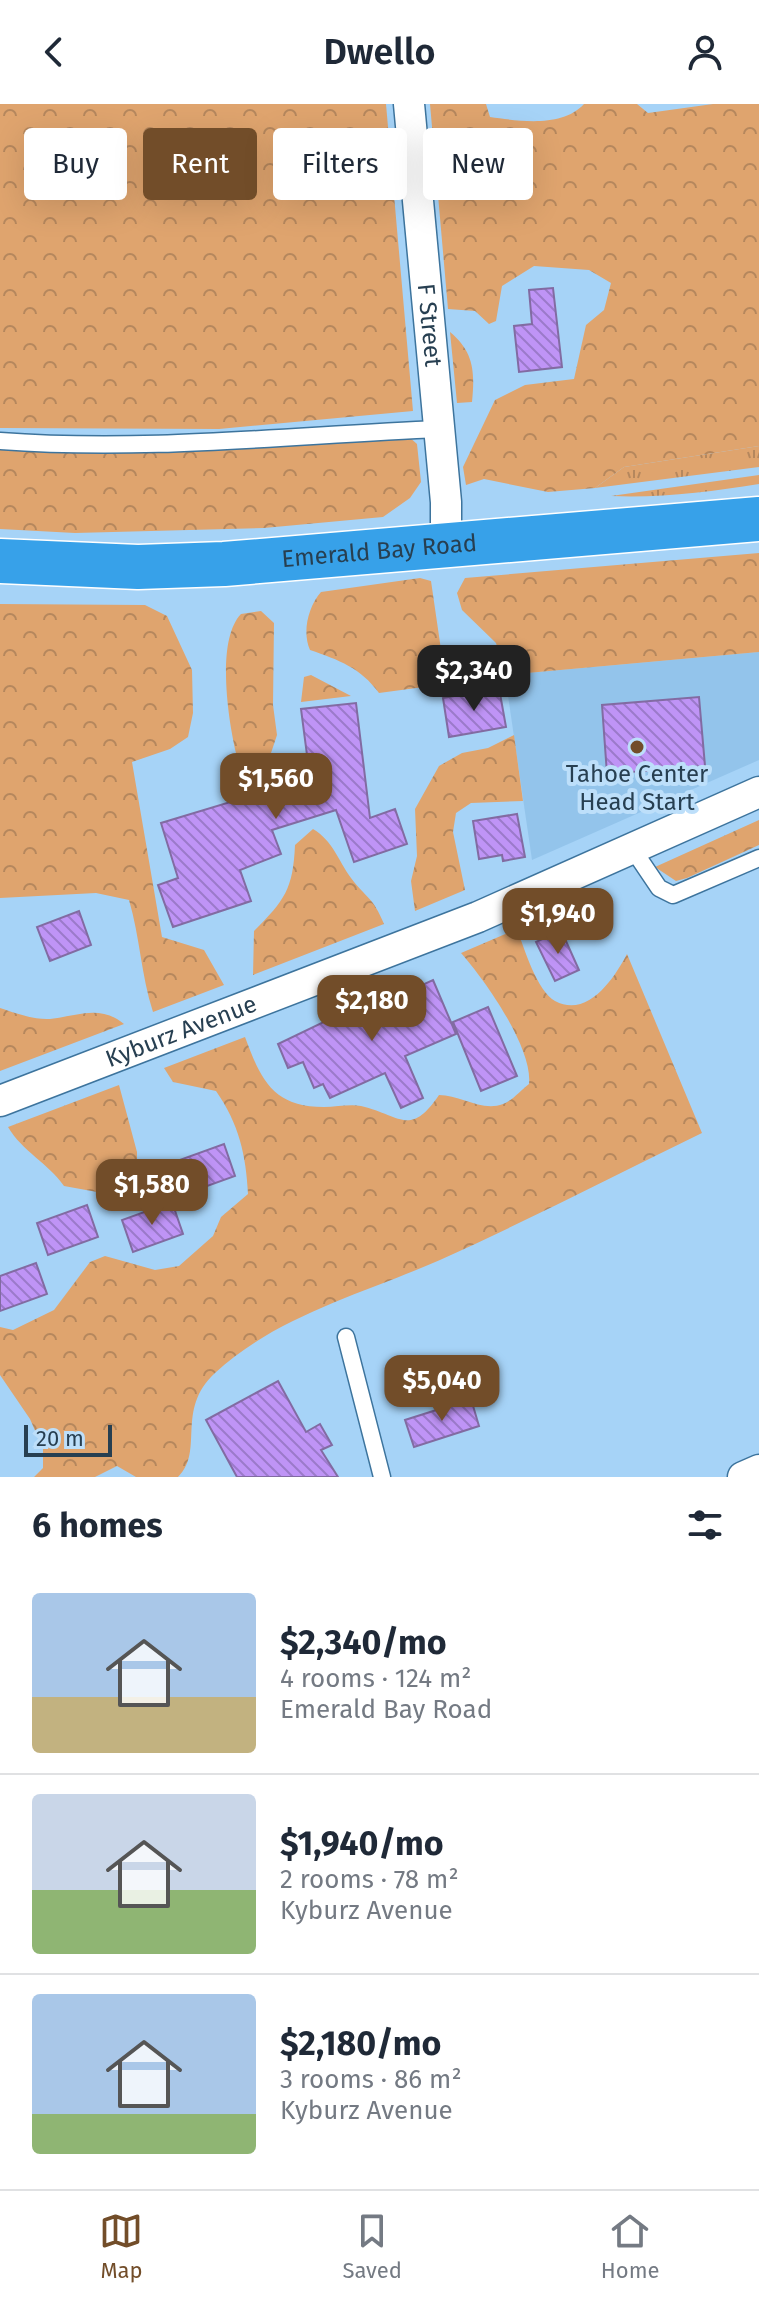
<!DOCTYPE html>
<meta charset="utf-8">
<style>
:root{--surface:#fff;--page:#f2f2f3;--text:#1f2937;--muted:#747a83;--line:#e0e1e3;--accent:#724d29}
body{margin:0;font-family:"Fira Sans",sans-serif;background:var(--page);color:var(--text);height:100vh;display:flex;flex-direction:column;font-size:30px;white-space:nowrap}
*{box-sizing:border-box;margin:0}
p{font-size:26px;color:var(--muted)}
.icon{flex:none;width:44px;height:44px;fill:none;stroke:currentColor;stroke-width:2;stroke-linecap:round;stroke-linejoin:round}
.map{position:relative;height:1373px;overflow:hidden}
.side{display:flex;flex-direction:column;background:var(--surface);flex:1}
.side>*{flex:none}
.top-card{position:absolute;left:24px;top:24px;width:712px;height:72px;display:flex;gap:16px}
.scale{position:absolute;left:24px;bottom:20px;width:88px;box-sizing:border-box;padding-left:8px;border:4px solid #273f51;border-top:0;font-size:22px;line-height:28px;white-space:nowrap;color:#273f51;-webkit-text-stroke:6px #bddffa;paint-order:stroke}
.price{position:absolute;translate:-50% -68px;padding:0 18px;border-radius:16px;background:var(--accent);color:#fff;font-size:26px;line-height:52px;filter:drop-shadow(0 2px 4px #0008)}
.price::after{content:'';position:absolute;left:50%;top:48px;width:24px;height:18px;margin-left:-12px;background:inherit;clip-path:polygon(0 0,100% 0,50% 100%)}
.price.on{background:#222;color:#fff}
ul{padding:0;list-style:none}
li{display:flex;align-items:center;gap:24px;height:200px;padding:0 32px}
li+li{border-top:2px solid var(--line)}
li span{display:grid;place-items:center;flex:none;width:224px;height:160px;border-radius:8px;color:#555}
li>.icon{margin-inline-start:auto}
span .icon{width:96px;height:96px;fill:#fffc;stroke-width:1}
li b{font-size:34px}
h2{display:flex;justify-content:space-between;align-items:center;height:96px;padding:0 32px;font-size:34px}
.chip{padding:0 28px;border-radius:8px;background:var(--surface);box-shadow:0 8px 32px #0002;font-size:28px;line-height:72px}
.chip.on{background:var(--accent);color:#fff}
header{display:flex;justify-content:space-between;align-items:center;height:104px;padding:0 32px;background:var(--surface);font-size:36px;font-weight:600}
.dock{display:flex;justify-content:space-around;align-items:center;height:112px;border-top:2px solid var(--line);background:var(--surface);font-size:22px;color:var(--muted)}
.dock a{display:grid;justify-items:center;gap:4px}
.dock .on{color:var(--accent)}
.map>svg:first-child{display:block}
.built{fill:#93c4eb}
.grass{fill:url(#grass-tufts)}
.forest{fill:url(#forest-crowns)}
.building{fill:url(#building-back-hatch);stroke:#826ba2;stroke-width:2}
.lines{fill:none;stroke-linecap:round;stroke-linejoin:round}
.lane-casing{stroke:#3d749d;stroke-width:19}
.street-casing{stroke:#3d749d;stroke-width:33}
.highway-casing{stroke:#fff;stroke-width:47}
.lane{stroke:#fff;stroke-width:16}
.street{stroke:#fff;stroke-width:30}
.highway{stroke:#37a1e9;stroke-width:44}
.poi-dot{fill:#724d29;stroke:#bddffa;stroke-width:3}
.labels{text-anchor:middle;stroke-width:8;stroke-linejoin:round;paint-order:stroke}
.street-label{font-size:24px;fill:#273f51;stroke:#bddffa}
.poi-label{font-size:24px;fill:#273f51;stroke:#bddffa}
</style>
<header><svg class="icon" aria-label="back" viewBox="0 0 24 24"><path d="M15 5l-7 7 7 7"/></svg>Dwello<svg class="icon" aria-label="person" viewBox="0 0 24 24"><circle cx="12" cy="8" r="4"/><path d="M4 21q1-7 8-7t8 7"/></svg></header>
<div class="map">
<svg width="759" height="1373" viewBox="0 0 759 1373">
<defs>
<pattern id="grass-tufts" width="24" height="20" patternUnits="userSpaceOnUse" patternTransform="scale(2)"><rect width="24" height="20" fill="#dfa46e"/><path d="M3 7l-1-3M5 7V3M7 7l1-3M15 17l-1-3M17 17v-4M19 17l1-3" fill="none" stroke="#b5875d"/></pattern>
<pattern id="forest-crowns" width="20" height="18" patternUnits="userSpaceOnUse" patternTransform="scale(2)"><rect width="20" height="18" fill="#dfa46e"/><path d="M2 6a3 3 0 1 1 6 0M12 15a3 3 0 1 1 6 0" fill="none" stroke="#b5875d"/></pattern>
<pattern id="building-back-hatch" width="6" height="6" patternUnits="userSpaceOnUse" patternTransform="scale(2)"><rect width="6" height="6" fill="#bf94f6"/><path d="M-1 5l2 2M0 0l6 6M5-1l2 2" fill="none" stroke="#9b7aca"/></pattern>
</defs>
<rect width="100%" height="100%" fill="#a6d3f7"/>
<path class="built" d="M759,548V656L532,756L505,571Z"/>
<path class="grass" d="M759,342V363L595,384L624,363Z
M759,371V380C710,388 661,394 611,392Z"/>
<path class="forest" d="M0,0H386L413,307L219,325L0,324Z
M430,0H486L490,13C519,17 562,24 584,0H637L648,9L713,0H759V342L624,363L595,384L548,388L484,375L466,381L463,363L495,296L525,281L574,275L586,221L604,206L611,179L589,166L534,162L502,182L496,217L489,220L475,207L448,205Z
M450,228C474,248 475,268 472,298L457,299Z
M408,332L417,340L421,378L410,394L383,413L264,424L75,429L0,425V345Z
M759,449V548L505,571L496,539L462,506L457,489L465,474Z
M420,474L431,477L446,580L379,589C361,564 339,556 310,546C302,528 308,503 321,488Z
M0,500L145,501L167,512L192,566L193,609L188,633L170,645L132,658L162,833L204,846L224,881L153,908C141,871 140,833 129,796L96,789L0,794Z
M261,507L274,519L273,601L277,631L271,649L257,655L236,649C228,615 216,536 241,510Z
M311,571L351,592L301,598L304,573Z
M514,631L523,697L471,699L456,709L453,728L465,786L415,807L411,777L417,752L415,705L439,662L462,649L488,644Z
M759,716V741L687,774L676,777L655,763Z
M313,725C333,737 338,756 351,774C367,795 373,793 384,820L253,871L254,827C285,796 293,785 295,741Z
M517,825C524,844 537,887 555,897C588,915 615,873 627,850L702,1029C615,1071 529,1116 440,1156C365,1189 276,1212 215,1269C175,1306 205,1347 178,1373H136L117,1362L95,1373H34L43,1364V1345L30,1315L0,1271V1223L13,1226L54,1206L90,1158L105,1152L155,1166L179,1162L213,1132L221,1113L248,1090C246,1051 239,1020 216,987L173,978L164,964L245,933C261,976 273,1003 324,1003C336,1003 350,1000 361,1002C400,1011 410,1034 439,991C460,991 482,1008 503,1000C512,997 521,986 529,980C533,944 485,876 461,849Z
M0,904C15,909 34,916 50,915C77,912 100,900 124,920L0,967Z
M119,981L137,1048V1082L119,1092L64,1082C48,1059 22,1047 8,1023Z"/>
<path class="building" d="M553,184L562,263L519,268L514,222L532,220L529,186Z
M499,584L506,623L449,633L443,594Z
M699,593L705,662L607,670L602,601Z
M356,599L370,714L395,705L407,740L354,758L336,706L272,726L281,750L240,766L251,797L173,823L158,781L178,774L161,719L310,674L301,605Z
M517,710L525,753L503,757L502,751L479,755L473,717Z
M79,807L91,841L50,857L37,823Z
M561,826L579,866L555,877L536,838Z
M433,876L456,930L405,952L423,994L401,1004L385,969L330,994L323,980L314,984L303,958L288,964L278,940L384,889L387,897Z
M488,903L517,972L481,987L453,918Z
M224,1040L235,1072L185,1090L174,1058Z
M172,1098L183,1130L133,1148L122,1116Z
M87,1101L98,1133L48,1151L37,1119Z
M36,1159L47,1190L0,1207V1172Z
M278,1277L306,1328L320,1320L332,1341L321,1346L338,1373H237L206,1316Z
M471,1295L479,1322L414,1343L405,1316Z"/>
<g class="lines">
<g class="lane-casing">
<path id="lane" d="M0,337C146,348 294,331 439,325
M632,744L659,784L673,791L759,754
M346,1233L382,1373"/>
</g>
<g class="street-casing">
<g id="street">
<path id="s1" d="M409,0L446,398V444"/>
<path id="s2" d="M0,997L478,813L759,688"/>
<path d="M743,1373L759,1366"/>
</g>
</g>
<g class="highway-casing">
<g id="highway">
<path id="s3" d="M0,457L138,463L224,460L759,415"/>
</g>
</g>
<use href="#lane" class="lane"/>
<use href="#street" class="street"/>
<use href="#highway" class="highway"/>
</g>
<circle class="poi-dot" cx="637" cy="643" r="8"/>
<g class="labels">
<g class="street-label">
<text dy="8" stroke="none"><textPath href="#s1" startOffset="222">F Street</textPath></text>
<text dy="8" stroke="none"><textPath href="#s3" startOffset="380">Emerald Bay Road</textPath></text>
<text dy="8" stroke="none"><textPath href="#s2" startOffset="194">Kyburz Avenue</textPath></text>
</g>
<g class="poi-label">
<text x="637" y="678">Tahoe Center<tspan x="637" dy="28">Head Start</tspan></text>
</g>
</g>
</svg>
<div class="scale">20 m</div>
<b class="price on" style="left:474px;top:609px">$2,340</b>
<b class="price" style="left:276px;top:717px">$1,560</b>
<b class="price" style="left:558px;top:852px">$1,940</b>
<b class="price" style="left:372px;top:939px">$2,180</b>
<b class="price" style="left:152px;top:1123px">$1,580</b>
<b class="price" style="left:442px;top:1319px">$5,040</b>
<div class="top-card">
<a class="chip">Buy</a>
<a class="chip on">Rent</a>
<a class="chip">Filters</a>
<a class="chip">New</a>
</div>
</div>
<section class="side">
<h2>6 homes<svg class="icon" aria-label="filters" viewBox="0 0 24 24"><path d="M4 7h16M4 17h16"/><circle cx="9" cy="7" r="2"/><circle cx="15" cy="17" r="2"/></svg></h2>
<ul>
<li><span style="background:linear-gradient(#a9c7e8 65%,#c2b280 0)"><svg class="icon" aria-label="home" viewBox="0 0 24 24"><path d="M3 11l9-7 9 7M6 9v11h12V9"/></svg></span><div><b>$2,340/mo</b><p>4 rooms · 124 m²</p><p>Emerald Bay Road</p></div></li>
<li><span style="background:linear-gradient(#c9d6e8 60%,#8fb573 0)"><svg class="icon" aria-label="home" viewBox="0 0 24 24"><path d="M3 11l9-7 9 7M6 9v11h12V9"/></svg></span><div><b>$1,940/mo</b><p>2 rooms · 78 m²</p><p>Kyburz Avenue</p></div></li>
<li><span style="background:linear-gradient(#a9c7e8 75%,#8fb573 0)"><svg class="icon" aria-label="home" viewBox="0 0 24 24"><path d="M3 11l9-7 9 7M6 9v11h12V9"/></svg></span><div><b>$2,180/mo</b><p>3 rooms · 86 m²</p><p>Kyburz Avenue</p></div></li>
</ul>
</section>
<nav class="dock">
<a class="on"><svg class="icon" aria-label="map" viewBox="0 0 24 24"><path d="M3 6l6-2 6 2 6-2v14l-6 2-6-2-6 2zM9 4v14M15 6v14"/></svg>Map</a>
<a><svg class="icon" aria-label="saved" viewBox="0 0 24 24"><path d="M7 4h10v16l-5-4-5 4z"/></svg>Saved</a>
<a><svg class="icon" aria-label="home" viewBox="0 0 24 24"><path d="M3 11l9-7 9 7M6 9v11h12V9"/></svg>Home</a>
</nav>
